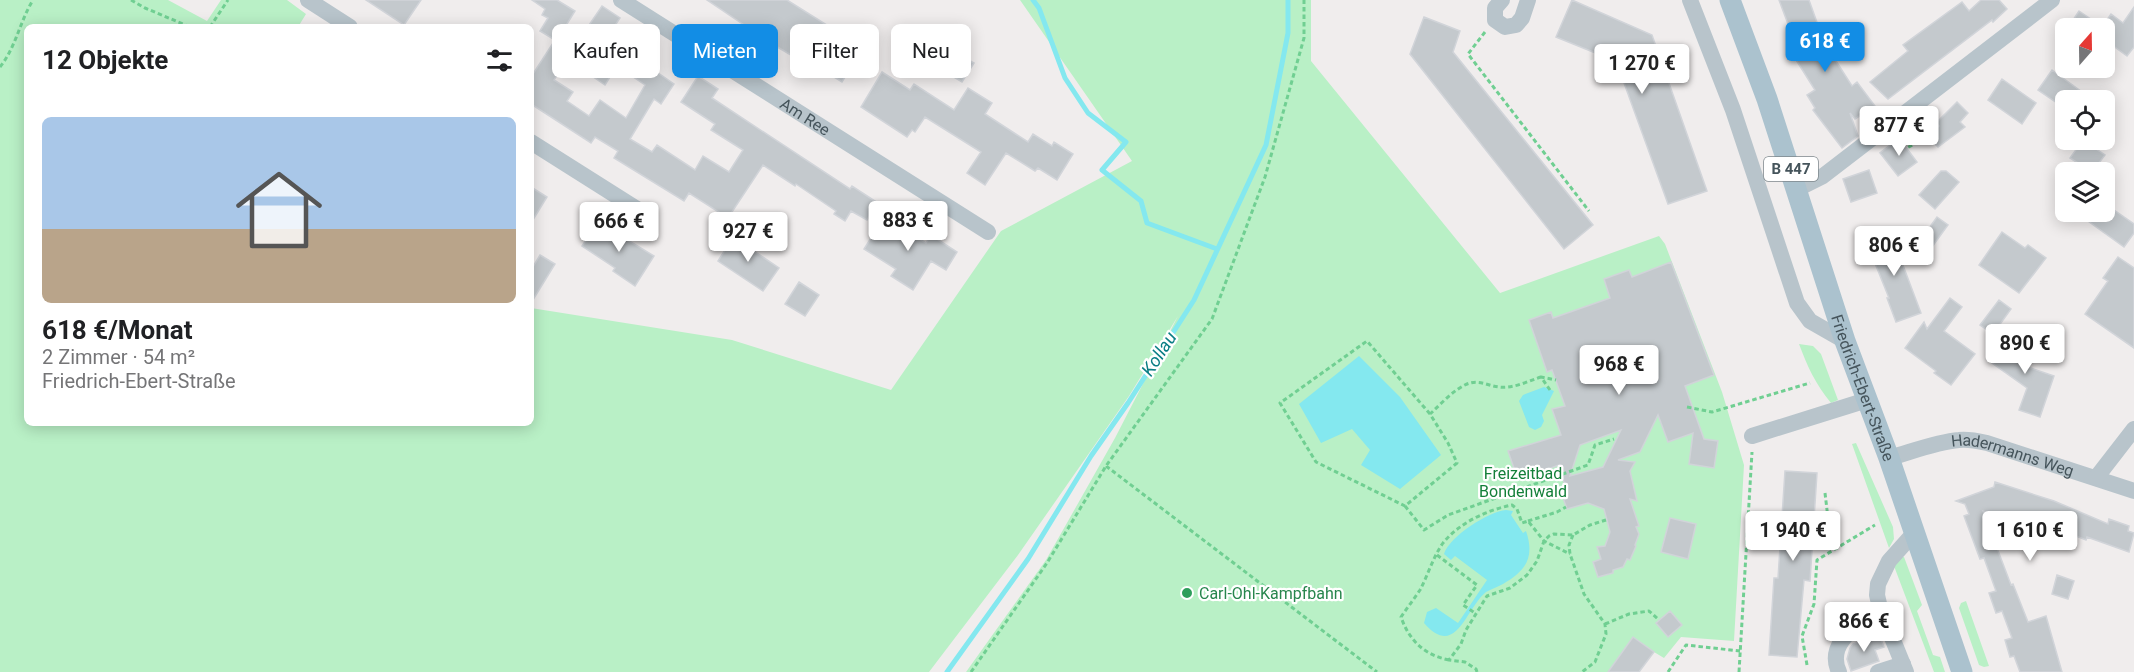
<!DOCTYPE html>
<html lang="de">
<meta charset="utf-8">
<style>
:root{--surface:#fff;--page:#f6f6f6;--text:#202124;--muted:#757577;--line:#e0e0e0;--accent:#128de5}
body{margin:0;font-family:Roboto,sans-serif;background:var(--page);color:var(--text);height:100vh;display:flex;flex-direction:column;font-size:22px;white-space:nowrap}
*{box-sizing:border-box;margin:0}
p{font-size:20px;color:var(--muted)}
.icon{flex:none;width:33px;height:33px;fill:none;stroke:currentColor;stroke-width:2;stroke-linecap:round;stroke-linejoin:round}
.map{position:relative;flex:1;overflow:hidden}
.panel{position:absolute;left:24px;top:24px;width:510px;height:402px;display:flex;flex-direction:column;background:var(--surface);border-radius:9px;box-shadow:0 3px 15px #0003}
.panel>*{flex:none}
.guide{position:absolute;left:552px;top:24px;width:570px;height:54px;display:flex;gap:12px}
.needle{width:39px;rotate:20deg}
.tools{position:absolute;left:2055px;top:18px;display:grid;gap:12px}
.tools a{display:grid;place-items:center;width:60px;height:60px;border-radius:9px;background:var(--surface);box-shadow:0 3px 15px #0003;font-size:30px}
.price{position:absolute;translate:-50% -51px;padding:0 14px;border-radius:6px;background:#fff;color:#222;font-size:20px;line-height:39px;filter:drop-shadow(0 2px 3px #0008)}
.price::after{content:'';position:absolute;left:50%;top:36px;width:18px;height:14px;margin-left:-9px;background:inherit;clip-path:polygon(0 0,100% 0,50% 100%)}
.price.on{background:var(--accent);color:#fff}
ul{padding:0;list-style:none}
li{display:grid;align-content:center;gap:12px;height:318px;padding:0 18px}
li+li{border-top:2px solid var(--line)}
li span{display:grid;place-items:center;height:186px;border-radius:9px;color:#555}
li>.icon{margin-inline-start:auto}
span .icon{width:108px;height:108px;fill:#fffc;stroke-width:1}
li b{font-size:26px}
h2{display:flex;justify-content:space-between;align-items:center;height:72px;padding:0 18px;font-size:26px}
.chip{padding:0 21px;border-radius:9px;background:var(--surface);box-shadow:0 3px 15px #0003;font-size:21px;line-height:54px}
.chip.on{background:var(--accent);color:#fff}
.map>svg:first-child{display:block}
.green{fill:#b9f0c6}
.water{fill:#84e8ef}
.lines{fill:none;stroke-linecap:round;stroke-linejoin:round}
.stream{stroke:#84e8ef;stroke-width:5}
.building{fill:#c4c9cd;stroke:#d1d4d9;stroke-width:1.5;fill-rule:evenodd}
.path{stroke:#70cf92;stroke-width:3;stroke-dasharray:4.5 3;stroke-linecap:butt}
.minor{stroke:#b8c4cb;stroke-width:16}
.major{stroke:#abc2ce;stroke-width:21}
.leisure-dot{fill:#2e9e5b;stroke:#fff;stroke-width:2}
.labels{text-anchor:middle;stroke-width:4.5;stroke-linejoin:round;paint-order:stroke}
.shield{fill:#fff;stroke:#7d878c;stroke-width:1.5}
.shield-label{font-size:15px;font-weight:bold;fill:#45545b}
.street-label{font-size:16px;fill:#45545b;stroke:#fff}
.park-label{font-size:16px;fill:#137f39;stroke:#fff}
.leisure-label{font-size:16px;fill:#27864d;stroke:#fff;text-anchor:start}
.water-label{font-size:18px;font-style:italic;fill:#0a7e85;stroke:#fff}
</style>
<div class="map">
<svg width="2134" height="672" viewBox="0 0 2134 672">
<rect width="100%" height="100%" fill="#f0eded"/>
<path class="green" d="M0,0H168L207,21L221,0H287L306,14L298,27H27V423H531V308L732,340L891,390L1001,231L1132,161L1020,0H1311V61L1500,293L1659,236L1665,244L1722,392L1744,465L1734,641L1681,637L1664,658L1654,652L1608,672H966L1046,560L1115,438L1178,316L1129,396L1018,555L929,672H0Z
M1799,344L1813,346L1821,354L1838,400L1831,403C1815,383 1808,368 1799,344Z
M1856,443L1893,527L1894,539L1889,548L1852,444Z
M1901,557H1904L1922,605L1917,611L1933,655L1940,657L1945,672H1934L1894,566Z
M1966,601L1989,666L1984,667L1979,665L1959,608L1961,603Z"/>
<path class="water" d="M1359,356L1400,397L1441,455L1400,489L1361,465L1370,450L1352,429L1321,443L1299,404Z
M1544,387L1554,391L1542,415L1544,421L1541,427L1535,430L1529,427L1519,401L1523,395Z
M1506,510L1513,511L1511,515L1523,533L1526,531C1535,557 1526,571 1503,584C1498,587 1491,589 1486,592C1466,608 1456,660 1424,623L1427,612L1436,608L1458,623L1487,580L1455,556L1451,560L1444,554C1449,537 1489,511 1506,510Z"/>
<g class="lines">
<path class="stream" d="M1033,0L1039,8L1065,78L1088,113L1126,142L1102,170L1141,201L1147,223L1217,249
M947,672L1028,559L1091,456L1128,403L1194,300L1266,145L1288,33V0"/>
</g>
<path class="building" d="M366,0H421L404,25Z
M532,0H557L575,11L557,40L573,50L554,80L573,92L567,101L589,116L600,100L626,118L645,85L617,66L605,85L592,76L612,44L587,28L602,6L620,18L614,27L656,54L648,66L674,84L661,104L654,99L630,139L652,152L657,145L695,170L703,156L729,172L743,150L711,130L715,124L681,102L698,76L718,89L712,98L850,189L852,186L878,203L867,220L851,211L845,221L834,214L836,211L796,184L795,186L763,165L728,218L689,193L684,201L614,158L618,151L595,137L591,143L531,104V77L555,40L540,31L548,18L542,15L545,9Z
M707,0H787L830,27L825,35L858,56L842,82L808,61L806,64L774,45Z
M1572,0L1652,35L1707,191L1668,204L1624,83L1645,73L1556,37Z
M1779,0H1809L1824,42L1843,31L1850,43L1834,53L1838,60L1836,61L1852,86L1857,82L1875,106L1855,119L1850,113L1858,136L1842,148L1813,110L1815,108L1807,95L1815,90L1791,52L1797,48Z
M1981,0H1999L2007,9L1993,22L1992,20L1888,99L1870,82L1908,51L1903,45L1962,2L1969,11Z
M2134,7V47L2127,56L2104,39V24L2111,14L2123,23Z
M2079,11L2104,28H2079L2071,23Z
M1424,17L1460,31L1453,52L1593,225L1564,249L1410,54Z
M958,54L974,63L962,82L947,73Z
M2052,70L2093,100H2066V109L2038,90Z
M882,72L910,90L914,84L954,110L968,88L992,103L985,114L1028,142L1033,134L1052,146L1054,142L1073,154L1057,180L1038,168L1035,171L1006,153L985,185L967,173L981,152L925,117L915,132L912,130L907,137L861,107Z
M2002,79L2036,103L2022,124L1988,100Z
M1957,102L1968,113L1960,122L1965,127L1938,147L1928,137L1939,126L1936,123Z
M1899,138L1917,162L1898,176L1880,153Z
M2083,140L2105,155L2092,172L2070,158Z
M1869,170L1877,193L1851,202L1843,179Z
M1941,171H1946L1959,182L1935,209L1919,195Z
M531,187L547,197L531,223Z
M2104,203L2134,224V233L2124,247L2088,221L2095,212H2104Z
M884,217L926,243L931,235L957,252L946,270L931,261L913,290L891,276L896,269L864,249Z
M1937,217L1948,225L1932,247L1921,239Z
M598,222L654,256L635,286L613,271L615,268L582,246Z
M1890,231L1921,313L1896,322L1887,298H1889L1866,241Z
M2002,232L2025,248L2028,245L2046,258L2019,293L1979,265Z
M735,234L750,243L748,247L779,268L763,291L718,261Z
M540,255L555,264L531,303V270Z
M2118,257L2134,268V348L2085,314L2108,281L2103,278Z
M1671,262L1714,375L1685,386L1704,439L1718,441L1714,468L1689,464L1693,433L1668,442L1658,415L1640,452L1618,460L1635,462L1630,471L1637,501L1630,499L1639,526L1636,527L1639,534L1635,545L1636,546L1630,560L1627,559L1623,567L1613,570V573L1598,577L1593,562L1601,559L1597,547L1605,546L1610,532L1604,509L1588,503L1567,509L1562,495L1567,493L1559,465L1526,477L1522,472L1516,474L1508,451L1561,435L1552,409L1565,406L1552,370L1547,372L1529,320L1551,312L1553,318L1610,298L1604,279L1629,270L1632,277ZM1621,430L1603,467L1570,476L1580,445Z
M799,282L819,295L805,316L785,304Z
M1950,298L1962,307L1944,331L1975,354L1951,385L1934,373L1936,371L1905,348L1924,322L1927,329Z
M1999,300L2011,309L1993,334L1980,325Z
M2014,334L2034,349L2022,365L2054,376L2040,417L2019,410L2027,388L1992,363Z
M1785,471L1817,473L1810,581L1804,580L1797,657L1769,655L1774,578H1778Z
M1995,482L2054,501L2108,524L2109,519L2129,526L2128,531L2134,533L2129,552L2087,537L2086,540L2046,524L2043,532L1983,511L2011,585L2013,584L2028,622L2046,616L2062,672H2020L2014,656L2010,657L2005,640L2012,638L2002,611L1996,613L1989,593L1996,591L1984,558L1980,559L1964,516L1969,514L1965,504L1956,501L1994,487Z
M1670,518L1696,524L1688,559L1661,552Z
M2057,575L2074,581L2068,599L2052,594Z
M1670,611L1682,625L1668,637L1656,623Z
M1879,634L1884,647L1875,650L1879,661L1851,671L1847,659L1850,648L1853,644Z
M1633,637L1654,652L1639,672H1608Z"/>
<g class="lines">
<path class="path" d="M131,0L145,8L190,27
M210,27L228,0
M1485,32L1468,54L1589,211
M0,67C16,47 20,21 33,0
M1906,134L1914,144L1907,148
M1550,390L1541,377L1556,380
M1687,407L1712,412L1810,383
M1430,414L1367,341L1280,403L1316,462L1405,506L1457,463L1448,443L1430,414C1441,404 1453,390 1467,384C1479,379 1488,386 1499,387C1513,389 1528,381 1541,377
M1106,466L1377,672
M1825,493L1832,552
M1405,506L1424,530L1448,515L1588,465L1595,445L1614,439
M1528,521L1557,512L1566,507
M1573,535L1569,545L1570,554L1584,594L1605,624L1606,634L1595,662L1582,672
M1437,555L1477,585L1463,605L1475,613
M1605,624L1629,614L1649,611L1659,620
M1449,660C1424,655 1409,640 1401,617C1407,608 1414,599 1420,590C1428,575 1433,557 1443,543C1459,523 1487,510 1512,505L1517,509L1522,523L1528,521L1544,541L1570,554
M1807,665L1802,636L1814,604L1817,560L1875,525
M971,672L1047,563L1106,466L1212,319L1265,177L1304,38V0
M1477,672L1476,669L1465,662L1449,660L1461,644L1466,630L1487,596L1510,588L1527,575L1537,561L1544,541L1549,536L1554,534L1573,535L1590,525L1606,520
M1668,672L1686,645L1740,651
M1739,672L1752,452"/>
<g class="minor">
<path d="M308,0L350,27"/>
<path id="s1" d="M621,0L988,232"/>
<path d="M1502,0L1495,8V20L1505,27L1516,25L1522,18L1528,0"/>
<path d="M1690,0L1733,110L1797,303L1810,321L1845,341"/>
<path d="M531,142L637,209"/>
<path d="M1797,189L1823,176L2052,0"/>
<path d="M1752,436L1867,400"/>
<path id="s2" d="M1889,458C1911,452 1936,442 1959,440C1968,439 1978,441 1987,443L2134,491"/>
<path d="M2096,478L2134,429"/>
<path d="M1839,672C1825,642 1860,624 1880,608"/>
<path d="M1878,672L1903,664"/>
<path d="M1906,672L1880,608L1877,595L1878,584L1889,561L1914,533"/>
</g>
<path class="major" id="s3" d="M1730,0L1767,99L1845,341L1889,458L1962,672"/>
</g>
<circle class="leisure-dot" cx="1187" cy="593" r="6"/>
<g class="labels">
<rect class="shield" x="1764" y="157" width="54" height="24" rx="4.5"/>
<g class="shield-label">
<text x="1791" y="174">B 447</text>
</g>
<g class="street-label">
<text dy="6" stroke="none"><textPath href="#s1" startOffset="218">Am Ree</textPath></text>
<text dy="6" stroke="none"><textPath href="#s3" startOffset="410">Friedrich-Ebert-Straße</textPath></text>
<text dy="6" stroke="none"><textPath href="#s2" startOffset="128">Hadermanns Weg</textPath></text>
</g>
<g class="park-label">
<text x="1523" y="479">Freizeitbad<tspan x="1523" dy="18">Bondenwald</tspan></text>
</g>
<g class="leisure-label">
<text x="1199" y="599">Carl-Ohl-Kampfbahn</text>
</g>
<g class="water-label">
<text transform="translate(1159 354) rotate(-57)" y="6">Kollau</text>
</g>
</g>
</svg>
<div class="tools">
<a><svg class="needle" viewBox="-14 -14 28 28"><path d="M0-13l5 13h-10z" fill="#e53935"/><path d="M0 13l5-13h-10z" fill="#757577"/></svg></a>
<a><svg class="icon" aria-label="locate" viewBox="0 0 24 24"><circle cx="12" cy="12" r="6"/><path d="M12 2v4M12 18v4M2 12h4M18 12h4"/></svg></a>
<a><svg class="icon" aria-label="layers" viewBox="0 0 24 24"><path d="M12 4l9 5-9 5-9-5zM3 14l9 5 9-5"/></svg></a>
</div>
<b class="price on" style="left:1825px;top:73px">618 €</b>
<b class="price" style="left:1642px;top:95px">1 270 €</b>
<b class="price" style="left:1899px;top:157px">877 €</b>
<b class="price" style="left:908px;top:252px">883 €</b>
<b class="price" style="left:619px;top:253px">666 €</b>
<b class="price" style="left:748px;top:263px">927 €</b>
<b class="price" style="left:1894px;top:277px">806 €</b>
<b class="price" style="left:2025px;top:375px">890 €</b>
<b class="price" style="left:1619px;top:396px">968 €</b>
<b class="price" style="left:1793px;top:562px">1 940 €</b>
<b class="price" style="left:2030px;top:562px">1 610 €</b>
<b class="price" style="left:1864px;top:653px">866 €</b>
<div class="guide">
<a class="chip">Kaufen</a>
<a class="chip on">Mieten</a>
<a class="chip">Filter</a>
<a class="chip">Neu</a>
</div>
<section class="panel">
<h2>12 Objekte<svg class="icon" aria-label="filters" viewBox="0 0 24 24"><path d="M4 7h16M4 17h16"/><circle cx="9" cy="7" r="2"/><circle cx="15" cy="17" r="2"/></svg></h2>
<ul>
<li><span style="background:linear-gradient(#a9c7e8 60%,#b9a48a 0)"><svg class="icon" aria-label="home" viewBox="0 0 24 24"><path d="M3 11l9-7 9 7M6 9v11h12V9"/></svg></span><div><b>618 €/Monat</b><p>2 Zimmer · 54 m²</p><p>Friedrich-Ebert-Straße</p></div></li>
</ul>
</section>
</div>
